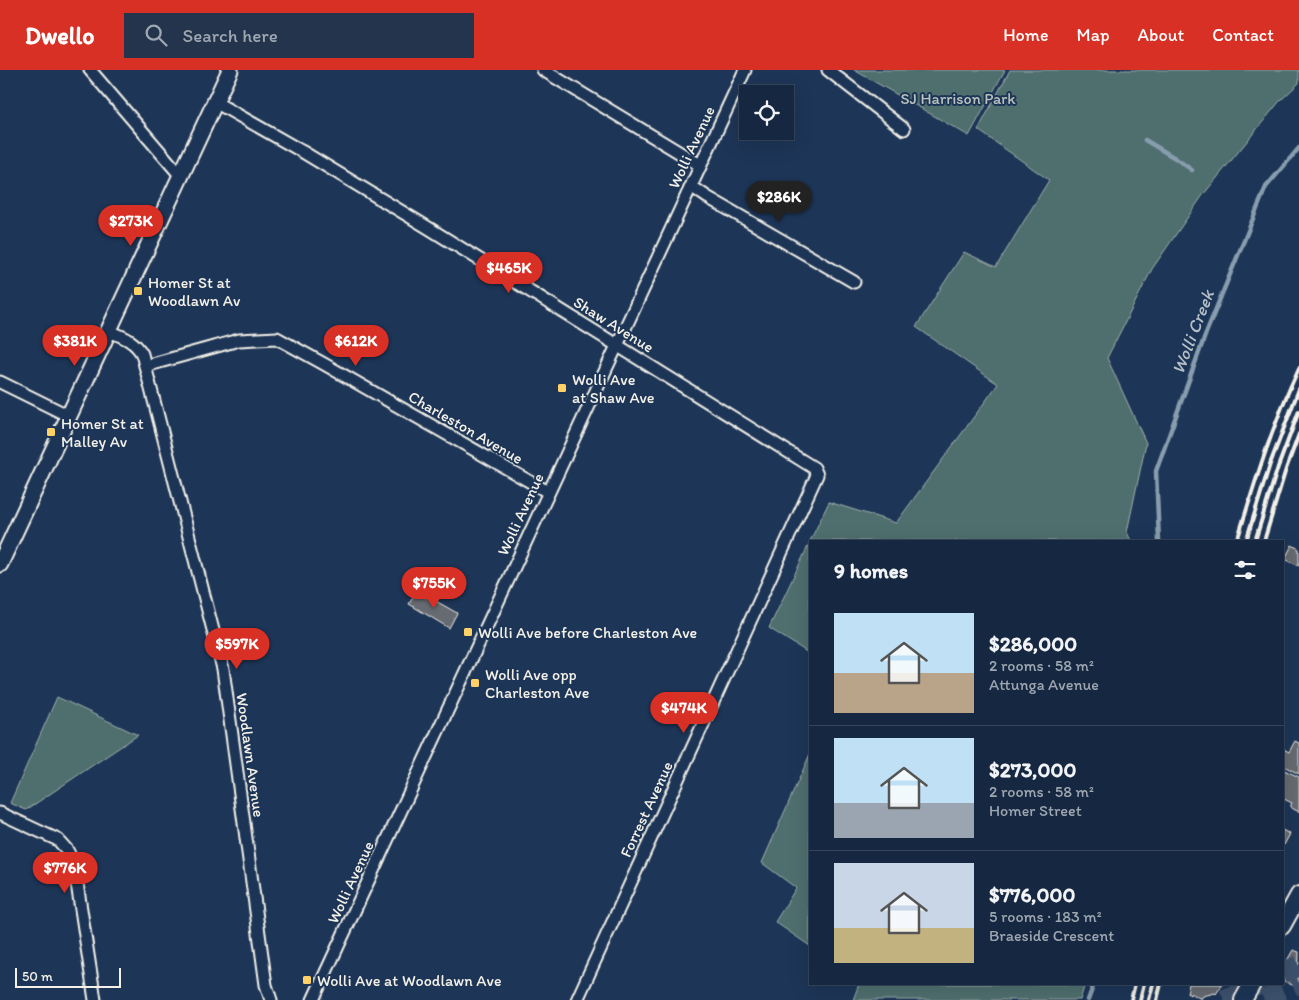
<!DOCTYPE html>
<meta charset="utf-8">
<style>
:root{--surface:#162841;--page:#23344c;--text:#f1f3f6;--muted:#9ea6b1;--line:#35445a;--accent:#d93025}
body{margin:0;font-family:Itim,sans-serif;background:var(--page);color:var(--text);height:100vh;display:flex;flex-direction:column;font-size:19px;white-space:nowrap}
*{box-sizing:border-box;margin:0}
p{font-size:16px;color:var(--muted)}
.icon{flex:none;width:28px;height:28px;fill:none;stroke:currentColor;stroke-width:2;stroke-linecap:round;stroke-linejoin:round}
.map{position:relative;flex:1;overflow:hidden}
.drawer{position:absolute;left:809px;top:470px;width:475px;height:445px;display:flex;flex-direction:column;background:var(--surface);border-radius:0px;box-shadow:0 5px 20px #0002,0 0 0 1px var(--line)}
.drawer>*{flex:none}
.buttons{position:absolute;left:739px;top:15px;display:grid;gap:10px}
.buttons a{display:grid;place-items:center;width:55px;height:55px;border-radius:0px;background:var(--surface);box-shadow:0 5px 20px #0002,0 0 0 1px var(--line);font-size:25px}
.scale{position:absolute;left:15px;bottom:12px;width:106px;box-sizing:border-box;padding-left:5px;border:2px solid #f4f1e8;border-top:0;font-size:14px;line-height:18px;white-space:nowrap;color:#f4f1e8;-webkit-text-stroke:4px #1d3557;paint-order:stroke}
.price{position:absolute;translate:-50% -42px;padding:0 11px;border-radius:18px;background:var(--accent);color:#fff;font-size:16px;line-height:32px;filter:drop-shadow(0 1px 2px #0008)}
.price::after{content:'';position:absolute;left:50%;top:30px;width:15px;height:11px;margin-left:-8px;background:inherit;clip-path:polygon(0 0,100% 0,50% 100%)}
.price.active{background:#222;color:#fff}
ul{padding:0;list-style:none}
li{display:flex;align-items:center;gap:15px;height:125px;padding:0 25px}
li+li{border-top:1px solid var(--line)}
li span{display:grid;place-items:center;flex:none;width:140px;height:100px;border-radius:0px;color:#555}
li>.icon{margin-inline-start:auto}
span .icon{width:60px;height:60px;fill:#fffc;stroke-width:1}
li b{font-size:21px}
h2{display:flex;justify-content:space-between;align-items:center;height:60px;padding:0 25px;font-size:21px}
header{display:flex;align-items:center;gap:30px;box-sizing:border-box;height:70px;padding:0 25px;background:var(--accent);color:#fff}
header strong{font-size:24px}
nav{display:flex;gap:28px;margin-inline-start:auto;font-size:18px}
.search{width:350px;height:45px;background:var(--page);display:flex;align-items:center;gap:12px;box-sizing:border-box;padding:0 18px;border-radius:0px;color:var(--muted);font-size:19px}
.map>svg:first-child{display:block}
.green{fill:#4f6e6e;stroke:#a2b0ab}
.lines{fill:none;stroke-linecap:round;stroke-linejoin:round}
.stream{stroke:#889eae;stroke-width:4.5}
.building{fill:#666b71;stroke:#f4f1e8}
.motorway-tunnel{stroke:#3d516d;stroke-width:21;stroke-dasharray:21 11;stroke-linecap:butt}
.minor-casing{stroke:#f4f1e8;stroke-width:15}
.tertiary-casing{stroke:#f4f1e8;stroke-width:19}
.secondary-casing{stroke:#f4f1e8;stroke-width:20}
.minor{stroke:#1d3557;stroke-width:11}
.tertiary{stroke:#1d3557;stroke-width:15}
.secondary{stroke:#1d3557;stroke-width:16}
.rail{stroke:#f4f1e8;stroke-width:4}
.poi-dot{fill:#ffd166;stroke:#1d3557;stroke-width:2}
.labels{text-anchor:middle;stroke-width:4;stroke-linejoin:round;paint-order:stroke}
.park-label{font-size:16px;fill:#bac3bd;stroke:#1d3557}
.street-label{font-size:16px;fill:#f4f1e8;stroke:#1d3557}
.poi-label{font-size:16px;fill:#f4f1e8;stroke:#1d3557;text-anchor:start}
.water-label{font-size:18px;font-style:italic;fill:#b5c0c6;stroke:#1d3557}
</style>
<header>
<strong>Dwello</strong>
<div class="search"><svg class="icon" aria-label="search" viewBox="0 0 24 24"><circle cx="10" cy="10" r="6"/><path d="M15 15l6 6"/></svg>Search here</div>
<nav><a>Home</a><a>Map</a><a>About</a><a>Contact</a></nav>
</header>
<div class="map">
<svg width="1299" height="930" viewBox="0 0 1299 930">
<rect width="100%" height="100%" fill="#1d3557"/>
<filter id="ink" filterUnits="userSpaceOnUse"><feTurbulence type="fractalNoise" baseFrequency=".02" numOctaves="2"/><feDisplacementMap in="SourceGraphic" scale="10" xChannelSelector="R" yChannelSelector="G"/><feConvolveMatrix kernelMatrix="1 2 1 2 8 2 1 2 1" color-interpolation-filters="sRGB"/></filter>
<g filter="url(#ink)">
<path class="green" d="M854,0H1005L969,66Z
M1010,0H1299V13L1279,32L1203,125L1152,199L1107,288L1146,373L1127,462L1131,471H810L829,432L896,453L998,314L916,257L964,182L996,197L1049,110L978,60Z
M810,472V584L769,558Z
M57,627L138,665L26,740L10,733Z
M810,684V876L775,852L796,818L762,793Z
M859,914H1085L1080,930H853Z"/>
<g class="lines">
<path class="stream" d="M1145,70L1175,88L1192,100
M1159,471L1156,401L1206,263L1266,117L1299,78
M1088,930L1094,914"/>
</g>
<path class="building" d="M1292,475L1299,479V496L1285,489Z
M416,522L426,528L427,526L457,543L449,558L409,534Z
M1295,671L1299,673V704L1282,695V678L1289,682Z
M1282,699L1299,707V742L1290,737L1292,733L1282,728Z
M1282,760L1290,764L1284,775L1282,774Z
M1293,880L1299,882L1298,918L1282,910V905L1288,895L1285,894Z
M1189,914H1220L1222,915L1216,924L1215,923L1203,926L1201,929L1191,923L1190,925L1187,923Z"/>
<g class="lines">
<path class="motorway-tunnel" d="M1282,903L1299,896
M1224,930L1260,914
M1264,930L1299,913"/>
<g class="minor-casing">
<path id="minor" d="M90,0L180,105
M543,0L700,95
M828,0L904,59
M215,32L303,82L427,157L814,398L817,405L577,930
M691,116L707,127L854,212
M109,261C123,267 134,270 142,284L223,599L266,915L271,930
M145,296L239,270L277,268L324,294L548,422
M0,312L69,346
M0,743L58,770L67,780L74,794L95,930
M313,930C457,620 601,310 745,0"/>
</g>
<g class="tertiary-casing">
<path id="tertiary" d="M0,494L230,0"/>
</g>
<g class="secondary-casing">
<path id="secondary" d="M1282,856L1299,825
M1243,930L1252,914"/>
</g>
<use href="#minor" class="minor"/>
<use href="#tertiary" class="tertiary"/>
<use href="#secondary" class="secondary"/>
<path class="rail" d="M1237,471C1255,412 1273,353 1299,298
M1246,471L1270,394L1299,319
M1255,471L1278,397L1299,341
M1264,471L1286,399L1299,364
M1131,930L1135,914
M1140,930L1144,914
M1149,930L1153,914
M1157,930L1161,914"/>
</g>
</g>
<g class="poi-dot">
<rect x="133" y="216" width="10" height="10" rx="2.5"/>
<rect x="557" y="313" width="10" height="10" rx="2.5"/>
<rect x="46" y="357" width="10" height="10" rx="2.5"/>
<rect x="463" y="557" width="10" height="10" rx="2.5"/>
<rect x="470" y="608" width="10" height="10" rx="2.5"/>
<rect x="302" y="905" width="10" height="10" rx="2.5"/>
</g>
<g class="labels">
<g class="park-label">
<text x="958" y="34">SJ Harrison Park</text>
</g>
<g class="street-label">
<text transform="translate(691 77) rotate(-65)" y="6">Wolli Avenue</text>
<text transform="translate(614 254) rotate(32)" y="6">Shaw Avenue</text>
<text transform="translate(466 357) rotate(30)" y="6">Charleston Avenue</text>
<text transform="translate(520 444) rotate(-65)" y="6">Wolli Avenue</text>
<text transform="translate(251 685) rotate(82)" y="6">Woodlawn Avenue</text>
<text transform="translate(646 739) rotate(-65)" y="6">Forrest Avenue</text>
<text transform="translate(350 812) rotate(-65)" y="6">Wolli Avenue</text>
</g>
<g class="poi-label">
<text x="148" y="218">Homer St at<tspan x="148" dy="18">Woodlawn Av</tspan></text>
<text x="572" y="315">Wolli Ave<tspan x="572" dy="18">at Shaw Ave</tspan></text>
<text x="61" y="359">Homer St at<tspan x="61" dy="18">Malley Av</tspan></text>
<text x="478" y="568">Wolli Ave before Charleston Ave</text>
<text x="485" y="610">Wolli Ave opp<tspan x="485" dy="18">Charleston Ave</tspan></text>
<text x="317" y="916">Wolli Ave at Woodlawn Ave</text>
</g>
<g class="water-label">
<text transform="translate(1193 262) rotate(-69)" y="6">Wolli Creek</text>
</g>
</g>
</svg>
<div class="buttons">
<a><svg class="icon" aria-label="locate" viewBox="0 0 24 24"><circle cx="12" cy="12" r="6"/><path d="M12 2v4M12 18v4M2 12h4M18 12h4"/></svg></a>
</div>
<div class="scale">50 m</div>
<b class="price active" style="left:779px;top:153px">$286K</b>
<b class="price" style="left:131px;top:177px">$273K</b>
<b class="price" style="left:509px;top:224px">$465K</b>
<b class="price" style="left:75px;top:297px">$381K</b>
<b class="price" style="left:356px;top:297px">$612K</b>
<b class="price" style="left:434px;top:539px">$755K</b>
<b class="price" style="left:237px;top:600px">$597K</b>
<b class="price" style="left:684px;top:664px">$474K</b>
<b class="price" style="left:65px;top:824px">$776K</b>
<section class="drawer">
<h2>9 homes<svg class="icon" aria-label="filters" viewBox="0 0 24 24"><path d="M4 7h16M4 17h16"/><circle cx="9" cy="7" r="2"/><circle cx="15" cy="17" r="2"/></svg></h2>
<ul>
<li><span style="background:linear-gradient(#bfe0f5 60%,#b9a48a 0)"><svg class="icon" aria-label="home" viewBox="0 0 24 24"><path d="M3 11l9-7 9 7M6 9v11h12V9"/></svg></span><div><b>$286,000</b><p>2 rooms · 58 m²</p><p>Attunga Avenue</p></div></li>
<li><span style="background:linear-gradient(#bfe0f5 65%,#9aa5b1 0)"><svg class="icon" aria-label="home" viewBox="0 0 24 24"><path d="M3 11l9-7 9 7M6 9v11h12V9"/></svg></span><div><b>$273,000</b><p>2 rooms · 58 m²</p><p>Homer Street</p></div></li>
<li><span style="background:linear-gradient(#c9d6e8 65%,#c2b280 0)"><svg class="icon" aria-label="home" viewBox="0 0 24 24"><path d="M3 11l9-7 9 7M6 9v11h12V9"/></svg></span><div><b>$776,000</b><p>5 rooms · 183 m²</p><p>Braeside Crescent</p></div></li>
</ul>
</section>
</div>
